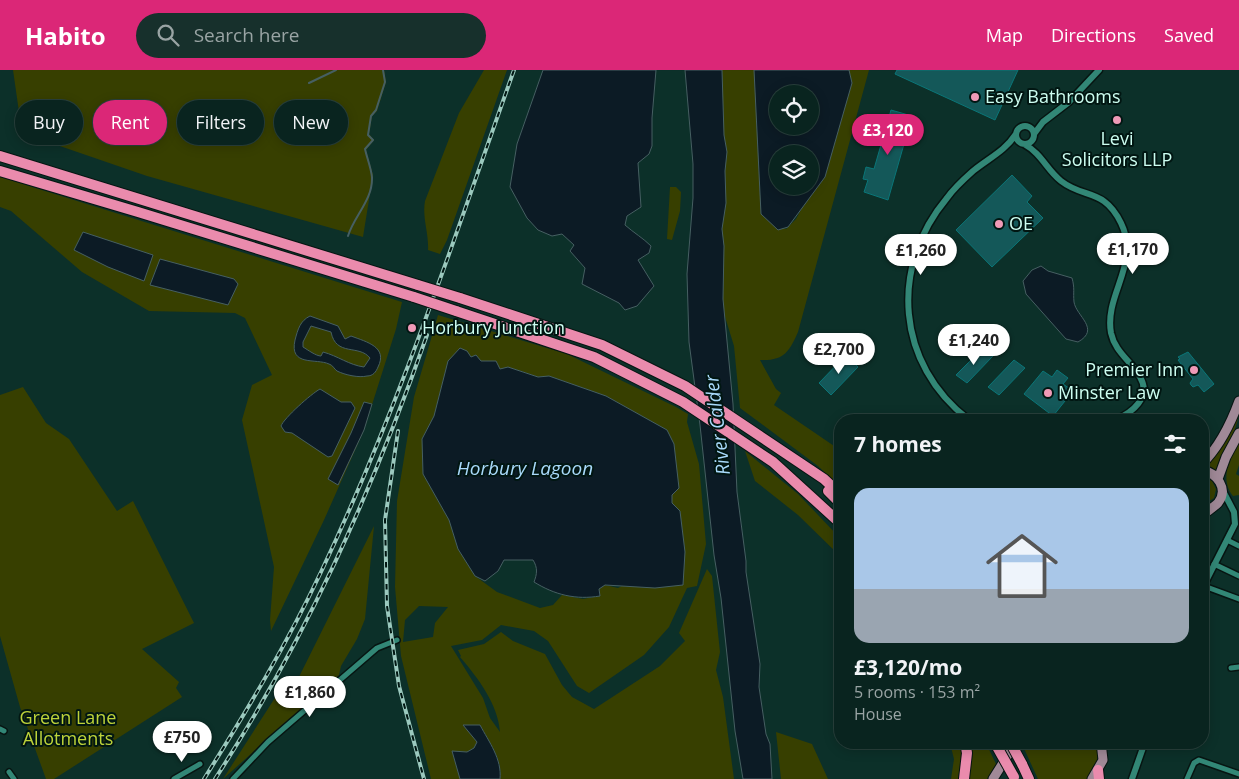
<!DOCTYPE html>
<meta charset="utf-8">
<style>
:root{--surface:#09241f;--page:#17302c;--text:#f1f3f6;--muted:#99a4a4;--line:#29413d;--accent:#db2777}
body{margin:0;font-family:"Open Sans",sans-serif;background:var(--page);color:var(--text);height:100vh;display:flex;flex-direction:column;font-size:19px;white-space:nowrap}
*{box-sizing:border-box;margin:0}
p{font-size:16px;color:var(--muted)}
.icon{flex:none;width:28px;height:28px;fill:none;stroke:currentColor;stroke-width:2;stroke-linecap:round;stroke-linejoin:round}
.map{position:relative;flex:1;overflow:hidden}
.drawer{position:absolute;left:834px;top:344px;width:375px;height:335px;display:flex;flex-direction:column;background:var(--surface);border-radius:20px;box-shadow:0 2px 12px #0003,0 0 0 1px var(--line)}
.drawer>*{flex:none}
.hud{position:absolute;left:15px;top:30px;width:475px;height:45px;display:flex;gap:10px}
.fabs{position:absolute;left:769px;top:15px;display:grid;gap:10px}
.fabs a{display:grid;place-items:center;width:50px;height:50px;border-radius:50%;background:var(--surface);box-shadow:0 2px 12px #0003,0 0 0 1px var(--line);font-size:25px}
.price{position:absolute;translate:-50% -42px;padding:0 11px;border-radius:18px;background:#fff;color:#222;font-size:16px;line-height:32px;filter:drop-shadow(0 1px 2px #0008)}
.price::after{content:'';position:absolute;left:50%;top:30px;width:15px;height:11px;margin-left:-8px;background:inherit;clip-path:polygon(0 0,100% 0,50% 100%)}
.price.selected{background:var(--accent);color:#fff}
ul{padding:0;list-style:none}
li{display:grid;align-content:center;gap:10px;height:265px;padding:0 20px}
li+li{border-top:1px solid var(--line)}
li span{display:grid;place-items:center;height:155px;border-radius:15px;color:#555}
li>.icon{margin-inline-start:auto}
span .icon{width:90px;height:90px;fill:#fffc;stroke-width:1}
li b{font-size:21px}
h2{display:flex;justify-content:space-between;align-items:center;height:60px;padding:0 20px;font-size:21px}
.chip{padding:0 18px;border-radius:22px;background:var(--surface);box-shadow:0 2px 12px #0003,0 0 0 1px var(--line);font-size:18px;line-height:45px}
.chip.selected{background:var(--accent);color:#fff}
header{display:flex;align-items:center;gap:30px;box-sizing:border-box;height:70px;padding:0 25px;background:var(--accent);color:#fff}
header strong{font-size:24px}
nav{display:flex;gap:28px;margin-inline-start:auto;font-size:18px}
.search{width:350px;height:45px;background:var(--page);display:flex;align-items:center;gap:12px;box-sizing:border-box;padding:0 18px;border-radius:28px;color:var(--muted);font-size:19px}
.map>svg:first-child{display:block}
.green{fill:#373f00;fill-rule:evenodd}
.water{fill:#0c1b25;stroke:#465f62;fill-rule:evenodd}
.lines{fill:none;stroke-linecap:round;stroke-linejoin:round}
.stream{stroke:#465f62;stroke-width:2}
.building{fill:#145859;stroke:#0a7678}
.minor-casing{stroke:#071512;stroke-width:8}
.tertiary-casing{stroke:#071512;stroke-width:9}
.primary-casing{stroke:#071512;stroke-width:11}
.motorway-casing{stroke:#071512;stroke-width:12}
.minor{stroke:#328776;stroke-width:5}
.tertiary{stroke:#328776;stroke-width:6}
.primary{stroke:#a08997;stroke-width:9}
.motorway{stroke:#ea8bad;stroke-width:10}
.rail-casing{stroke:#9bc9be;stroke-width:4}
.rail{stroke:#011612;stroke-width:2;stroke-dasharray:5.5;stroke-linecap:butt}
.motorway-bridge-casing{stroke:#071512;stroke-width:12;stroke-linecap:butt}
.motorway-bridge{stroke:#ea8bad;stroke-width:10}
.poi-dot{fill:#ef9ab7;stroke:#011612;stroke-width:2}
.labels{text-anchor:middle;stroke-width:4;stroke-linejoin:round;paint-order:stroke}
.poi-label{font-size:18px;fill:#cdfef1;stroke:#011612;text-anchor:start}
.park-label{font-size:18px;fill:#bdd33a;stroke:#011612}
.water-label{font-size:19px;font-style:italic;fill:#a9dafb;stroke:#011612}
</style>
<header>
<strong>Habito</strong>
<div class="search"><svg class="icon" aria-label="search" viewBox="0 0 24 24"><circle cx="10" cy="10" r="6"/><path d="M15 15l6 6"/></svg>Search here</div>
<nav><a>Map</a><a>Directions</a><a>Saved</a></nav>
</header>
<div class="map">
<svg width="1239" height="709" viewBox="0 0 1239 709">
<rect width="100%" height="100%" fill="#0c3029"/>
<path class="green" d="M13,0H384L386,12L377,41L372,46L369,64L374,70L366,80L373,105L363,167L147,106L22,63Z
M484,0H507L447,170L440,184L428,180C429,163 422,148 425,131L459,43Z
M721,0H755L781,157L786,159L796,149L804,134L824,106L848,0H869L798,262C789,282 784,291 760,290L776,319L781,323L774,335L840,380V417L818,396L740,338L734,276L722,237V160L724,108Z
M0,107L402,232L396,259L364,360L324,450L271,561L270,550L274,497L242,350L252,315L272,305L245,248L235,243L149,241L82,202L11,141L0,137Z
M670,117H676L681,122L680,141L672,170L667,169Z
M438,245L567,284L676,337L688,344L687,352L699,394L706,474L697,516L687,518L669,557L644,585L589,623L577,616L548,571L534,561L501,555L482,570L451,576L483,628L490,648L500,662C498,634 478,608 460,587L461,586L458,580L484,574L501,562L513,571L545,584L562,615L572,627L594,639L660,596L685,571L679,563L707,499L712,506L720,582L716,600L723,627L734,709H500C503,689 489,672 480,655H464L477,672L474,678L467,682L452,681L460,709H431L401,586L395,517L397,431L414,327ZM466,281C472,289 479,292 489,291L500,299L518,300L538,307L549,306L606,326L667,360L674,374L678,418L672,425V433L680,441L685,482L618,518L605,515L599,519L600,526L583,529L562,525L553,535L540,538L497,522L475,506L458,479L449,450L423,404L422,369L434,346L448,291ZM419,536L448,537L435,553L433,567L403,572L405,550Z
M23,317L46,353L69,369L117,441L133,431L194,553L142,579L179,612L176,618L182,627L54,709H46L20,637L0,566V325Z
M1239,338C1239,366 1219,377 1217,402L1207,396L1218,381Z
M1239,370V395L1236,404L1239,406V425L1233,426C1219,408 1230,388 1239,370Z
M745,381L798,424L840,468V486L798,445L755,411Z
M1203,407L1212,411L1216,419L1214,428L1203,435Z
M374,456L365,549L357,569L341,596L339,605L223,709L280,620L291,623Z
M776,662L812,674L828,709H781Z
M1021,672L1096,673C1100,688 1096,696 1088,709H1038Z
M950,673H961V689L958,709H951L954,689Z
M970,673H986L996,694L987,709H968Z"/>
<path class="water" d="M543,0H656L652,48V76L649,84L638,93L641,137L627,146L625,155C634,163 643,168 651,176L649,183L638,190L654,216L637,236L625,240L619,233L582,214L585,198L570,181L574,175L562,164L552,166L538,160L527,148L510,117L517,74Z
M685,0H722L724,65L727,82L725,101L726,133L722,159L724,176L723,229L733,334L737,422L746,491V502L760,594L759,617L766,664L770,674L772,709H743L735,661L721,528L714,485L700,355L689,272L687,204L693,128V94Z
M754,0H849L852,13L825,107L788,157L778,160L761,144ZM778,24H810V56H778ZM778,84H810V116H778Z
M83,162L153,185L144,211L108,197L74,180Z
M160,189L234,209L238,214L228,235L150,215Z
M1041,196L1048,201L1072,208C1075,219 1073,222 1074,232C1076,246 1101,259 1078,272L1066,269L1026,224L1023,211L1032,200Z
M310,246L338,256L345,269L351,266C367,272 388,277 378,297C376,302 373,306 367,306C359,308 345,305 337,301C334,299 333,295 329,294C316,288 289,297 295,270C298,259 300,251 310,246ZM311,256L331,262C336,287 359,274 370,288L364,297C349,295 338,286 323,282L321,286C316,286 308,280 303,277V272Z
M460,278L467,281L471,287L476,285L481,291H496L500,299L508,297L538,307L549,306L606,326L667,360L674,374L679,418L672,425V433L680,441L685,482L683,515L655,518L605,515L599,519L600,526C576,530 555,525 534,512C537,504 538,498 533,490H504L498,501L485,511L475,506L458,479L449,450L423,404L422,369L434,346L448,291Z
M320,319L341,332H351L355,338L332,386L328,387L292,363L285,362L281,356C284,348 311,324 320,319Z
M364,332L372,334L364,360L338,415L328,409L351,363Z
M463,655H480C489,672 502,689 500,709H460L452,681L467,682L474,678L477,672Z"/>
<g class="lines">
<path class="stream" d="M309,13L336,0
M348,166C354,146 373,130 372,107C371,98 367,88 365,79L373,70L368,65L371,46L376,40L385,12L383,0"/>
</g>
<path class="building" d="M897,0H1018L995,50L895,4Z
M891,40L912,46L888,130L864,122L868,110L863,109L866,97L874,99Z
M1012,105L1032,126L1027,132L1043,148L992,197L956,160Z
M982,279L993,286L967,313L956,305Z
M1188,282L1214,314L1204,322L1198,315L1193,317L1191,315L1190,313L1193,309L1178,290L1180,289L1178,287Z
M846,285L858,297L831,325L819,313Z
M1014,290L1025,298L999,325L988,317Z
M1057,300L1068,308L1063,314L1073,321L1053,346L1024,324L1043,301L1052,307Z"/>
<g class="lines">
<g class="minor-casing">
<path id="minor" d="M1227,470L1239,476
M1214,494L1239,506
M1204,516L1239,529
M1231,598L1239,597
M0,659L4,661
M9,702L14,709
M174,709L200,694
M233,709L268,672L377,578L397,570
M1187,709L1194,693L1199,690L1239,704"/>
</g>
<g class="tertiary-casing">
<path id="tertiary" d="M1016 65a9 9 0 1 1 18 0a9 9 0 1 1-18 0Z
M1034,64L1043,52L1069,32L1099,0
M1024,74C1042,84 1046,99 1061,111C1084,129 1104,118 1121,153C1141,194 1104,224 1111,263C1115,282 1131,291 1140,307C1152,327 1132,343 1115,350
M969,350C896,294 889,197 947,128C954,118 964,109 973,101C989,88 1005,81 1016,64
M1202,519L1235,454L1234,442L1223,421
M1132,709L1145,672"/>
</g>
<g class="primary-casing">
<path id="primary" d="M1202,394C1219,377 1231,353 1239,331
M1202,400C1217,403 1229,419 1218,433C1213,438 1207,441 1202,446
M1218,409L1226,387L1239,363
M993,709L1016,672
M1092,709L1103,690L1101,672"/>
</g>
<g class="motorway-casing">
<path id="motorway" d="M0,86L418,215
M0,101L138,142L414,227
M460,228L602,275L685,316L824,409L840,424
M456,241L594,287L683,332L773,392L840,453
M828,421L840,433
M1022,694L1029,709
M1098,700L1099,709
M964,709L967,683L965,672"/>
</g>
<use href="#minor" class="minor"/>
<use href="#tertiary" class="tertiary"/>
<use href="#primary" class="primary"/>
<use href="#motorway" class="motorway"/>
<g class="rail-casing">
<path id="rail" d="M398,361L385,450L387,536L399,616L424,709
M204,709C246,642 287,574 321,502C398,340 454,169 514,0
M215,709C306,569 372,422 427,265"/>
</g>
<use href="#rail" class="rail"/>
<g class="motorway-bridge-casing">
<path id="motorway-bridge" d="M418,215L460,228
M414,227L456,241
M1010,672L1022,694
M996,675L1014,707"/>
</g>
<use href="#motorway-bridge" class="motorway-bridge"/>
</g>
<g class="poi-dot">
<circle cx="975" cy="27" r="5"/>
<circle cx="1117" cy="50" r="5"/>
<circle cx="999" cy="154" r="5"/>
<circle cx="412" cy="258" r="5"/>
<circle cx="1194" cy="300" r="5"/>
<circle cx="1048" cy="323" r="5"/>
</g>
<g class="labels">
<g class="poi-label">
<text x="985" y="33">Easy Bathrooms</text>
<text x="1117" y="75" text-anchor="middle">Levi<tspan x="1117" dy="21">Solicitors LLP</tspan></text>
<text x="1009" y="160">OE</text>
<text x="422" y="264">Horbury Junction</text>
<text x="1184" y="306" text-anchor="end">Premier Inn</text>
<text x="1058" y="329">Minster Law</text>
</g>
<g class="park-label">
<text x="68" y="654">Green Lane<tspan x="68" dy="21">Allotments</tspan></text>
</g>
<g class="water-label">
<text transform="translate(717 355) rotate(-97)" y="7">River Calder</text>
<text x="525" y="405">Horbury Lagoon</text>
</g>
</g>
</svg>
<div class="fabs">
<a><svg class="icon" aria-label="locate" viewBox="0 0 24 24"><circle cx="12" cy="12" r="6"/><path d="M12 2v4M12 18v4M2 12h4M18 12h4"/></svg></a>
<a><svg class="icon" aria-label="layers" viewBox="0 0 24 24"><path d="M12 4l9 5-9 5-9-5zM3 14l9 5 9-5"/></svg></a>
</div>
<b class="price selected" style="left:888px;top:86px">£3,120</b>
<b class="price" style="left:1133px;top:205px">£1,170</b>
<b class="price" style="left:921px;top:206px">£1,260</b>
<b class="price" style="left:974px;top:296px">£1,240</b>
<b class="price" style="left:839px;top:305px">£2,700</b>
<b class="price" style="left:310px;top:648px">£1,860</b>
<b class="price" style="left:182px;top:693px">£750</b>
<div class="hud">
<a class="chip">Buy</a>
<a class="chip selected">Rent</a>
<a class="chip">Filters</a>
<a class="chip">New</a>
</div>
<section class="drawer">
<h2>7 homes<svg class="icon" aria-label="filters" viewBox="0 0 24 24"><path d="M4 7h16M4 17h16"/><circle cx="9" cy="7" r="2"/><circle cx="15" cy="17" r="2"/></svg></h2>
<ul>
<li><span style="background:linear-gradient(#a9c7e8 65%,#9aa5b1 0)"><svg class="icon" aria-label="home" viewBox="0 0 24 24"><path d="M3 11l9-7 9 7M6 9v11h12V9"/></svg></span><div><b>£3,120/mo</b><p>5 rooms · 153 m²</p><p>House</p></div></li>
</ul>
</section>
</div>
